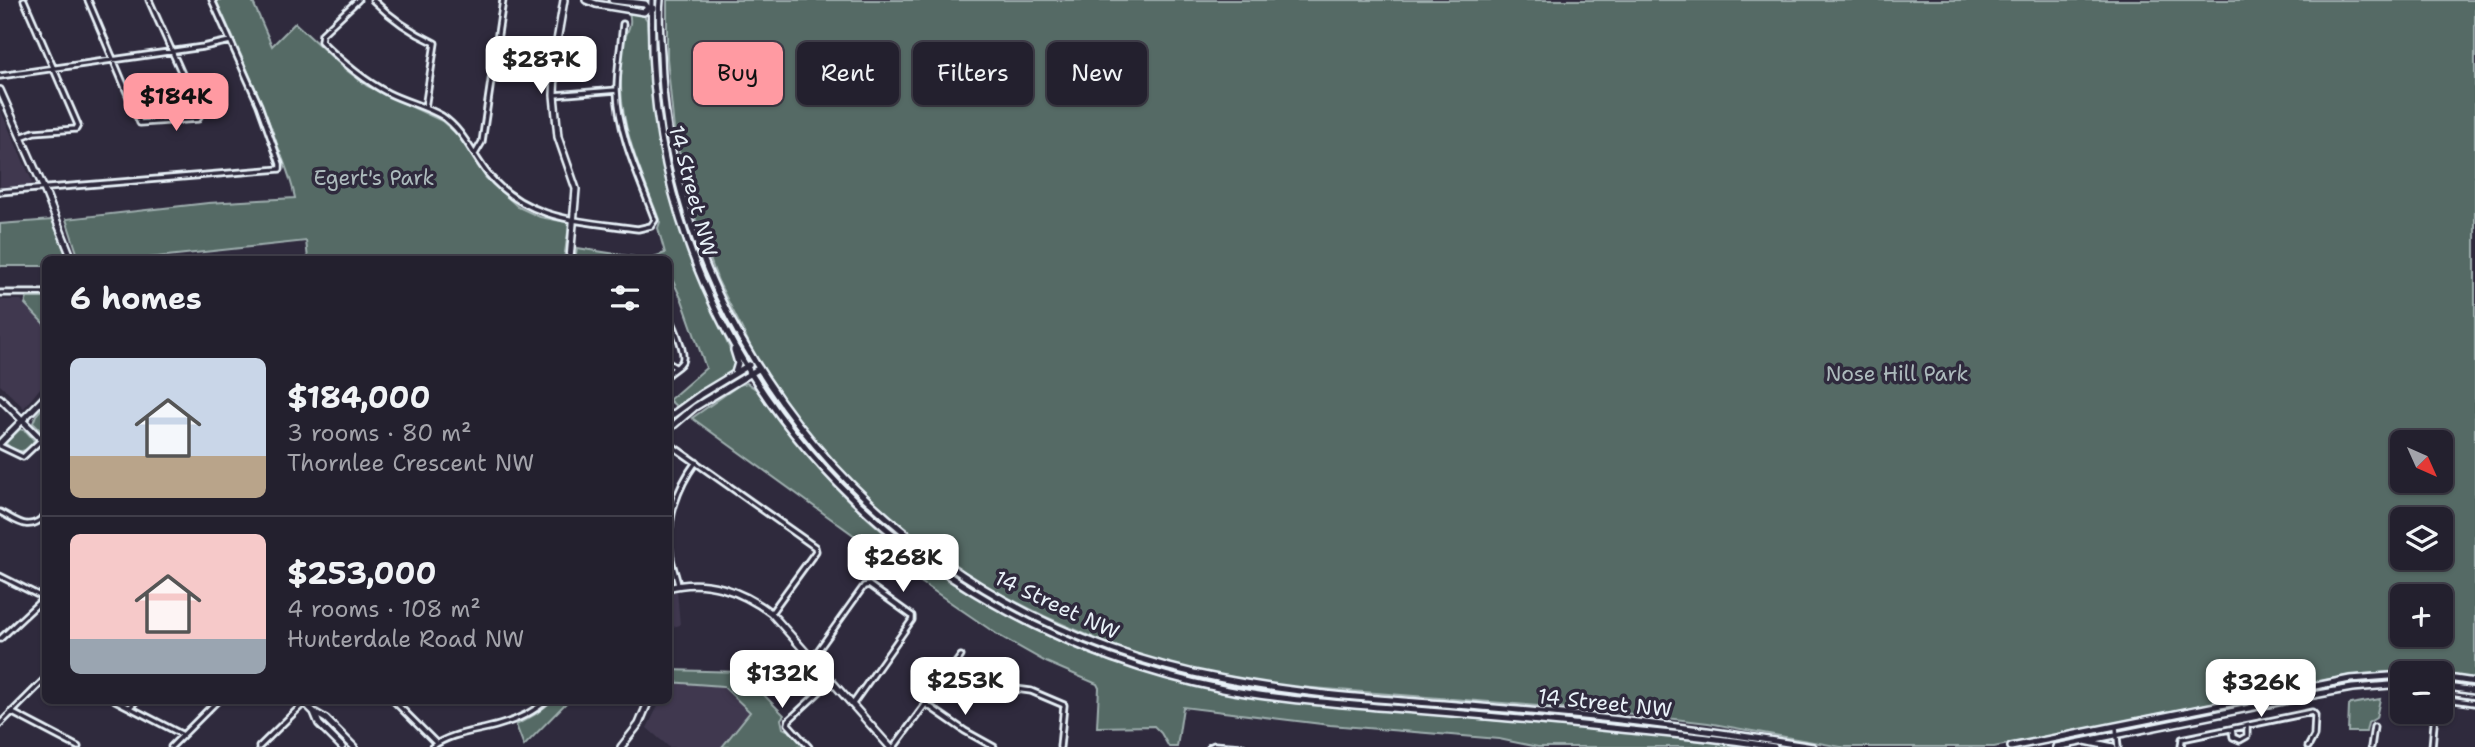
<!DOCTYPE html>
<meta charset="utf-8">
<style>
:root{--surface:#23202e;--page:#2b2836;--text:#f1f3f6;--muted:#a3a3aa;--line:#403e4a;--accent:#ff9aa2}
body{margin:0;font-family:"Shantell Sans",sans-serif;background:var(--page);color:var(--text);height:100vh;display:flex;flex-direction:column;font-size:26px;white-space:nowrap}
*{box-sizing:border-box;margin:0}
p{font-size:23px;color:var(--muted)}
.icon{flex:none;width:38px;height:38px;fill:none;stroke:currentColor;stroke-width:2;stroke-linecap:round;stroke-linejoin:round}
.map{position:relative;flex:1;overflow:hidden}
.panel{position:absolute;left:42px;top:256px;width:630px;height:448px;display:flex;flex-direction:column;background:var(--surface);border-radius:10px;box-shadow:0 2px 5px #0004,0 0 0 2px var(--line)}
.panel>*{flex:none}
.hud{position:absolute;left:693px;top:42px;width:665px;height:63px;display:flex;gap:14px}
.needle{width:46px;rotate:135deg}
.controls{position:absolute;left:2390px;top:430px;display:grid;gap:14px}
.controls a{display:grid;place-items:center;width:63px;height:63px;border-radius:10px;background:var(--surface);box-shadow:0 2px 5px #0004,0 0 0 2px var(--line);font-size:35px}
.price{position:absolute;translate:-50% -60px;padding:0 16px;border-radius:14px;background:#fff;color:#222;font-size:23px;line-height:46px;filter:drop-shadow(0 2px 4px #0008)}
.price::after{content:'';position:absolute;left:50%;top:42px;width:21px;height:16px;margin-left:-10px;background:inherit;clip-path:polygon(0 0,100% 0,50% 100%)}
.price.active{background:var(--accent);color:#111}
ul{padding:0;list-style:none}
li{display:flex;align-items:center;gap:21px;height:175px;padding:0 28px}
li+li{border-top:2px solid var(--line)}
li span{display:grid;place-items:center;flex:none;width:196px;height:140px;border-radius:10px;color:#555}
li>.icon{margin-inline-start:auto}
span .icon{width:84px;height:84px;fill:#fffc;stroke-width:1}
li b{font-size:30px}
h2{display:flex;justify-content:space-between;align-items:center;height:84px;padding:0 28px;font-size:30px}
.pill{padding:0 24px;border-radius:10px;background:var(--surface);box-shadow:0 2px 5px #0004,0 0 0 2px var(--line);font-size:24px;line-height:63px}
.pill.active{background:var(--accent);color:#111}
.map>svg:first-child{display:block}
.built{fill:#3f394f}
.green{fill:#556a65;stroke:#9eaeae;stroke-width:2;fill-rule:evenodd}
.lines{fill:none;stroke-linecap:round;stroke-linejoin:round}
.street-casing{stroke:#e8f1f8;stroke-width:9}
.secondary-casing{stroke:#e8f1f8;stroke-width:10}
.street{stroke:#2f2a3d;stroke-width:3.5}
.secondary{stroke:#2f2a3d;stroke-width:5}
.labels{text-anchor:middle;stroke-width:7;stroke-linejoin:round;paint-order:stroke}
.park-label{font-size:21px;fill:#adbbbd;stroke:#2f2a3d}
.street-label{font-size:21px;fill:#e8f1f8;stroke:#2f2a3d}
</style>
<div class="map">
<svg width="2475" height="747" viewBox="0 0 2475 747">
<rect width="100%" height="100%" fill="#2f2a3d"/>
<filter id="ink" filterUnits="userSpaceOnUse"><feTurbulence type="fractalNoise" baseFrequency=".0143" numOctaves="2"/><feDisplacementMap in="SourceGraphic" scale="14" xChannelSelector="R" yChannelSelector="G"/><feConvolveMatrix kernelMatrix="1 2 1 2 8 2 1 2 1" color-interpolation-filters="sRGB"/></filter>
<g filter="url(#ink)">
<path class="built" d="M0,109L32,181L31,185L0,187Z
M0,300H21L45,325V382L24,408L0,385Z
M677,590L680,625L669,628V593Z
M669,682L723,686L750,712L722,747H669L647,728L661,700H668Z"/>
<path class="green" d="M216,0H252L272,46L295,23L345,69L367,86L442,121L461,138L486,178L518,207L540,217L566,222L569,226L564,259H308L306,241L139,259H79L66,219L208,203L295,198C291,177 283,161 276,141C259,93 237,47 216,0Z
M667,0H2475V679C2432,669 2390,671 2346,676L1994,747H1841L1708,723L1615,712L1275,685L1198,671L1151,659L1101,641L1044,616L991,589L936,554L886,514L834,463L802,425L758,361L718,281L693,212L674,130L667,58ZM2403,443H2441V481H2403ZM2403,520H2441V558H2403ZM2403,597H2441V635H2403Z
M629,12L644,16L647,20L654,114L666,179L686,247L735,361V366L730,373L677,407L669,400L706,368L682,300L671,277H669L668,259H575L577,248L648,259L665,253L658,228L660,222C644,179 622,133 621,87C620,72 621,52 625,38C629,27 632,24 629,12Z
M52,220L68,259H46L45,266H0V224Z
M27,298H45V325L25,304Z
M747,383L757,390C784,428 812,463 845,497C933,585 1051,648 1171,680C1209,690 1247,696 1286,702L1706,739L1757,747H1538L1499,739L1330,725L1183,707L1177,747H1169L1161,733L1154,726L1097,727L1099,688L1097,684L1046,662L998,635L877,552L692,418L739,385Z
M45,405V435L33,423L36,415Z
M20,429L26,431L34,440C29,453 15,455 6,443Z
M669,670L741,672L784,715L781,719L783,728L792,733L805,747H722L750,712L723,686L669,682Z
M2380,699L2376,718L2368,723L2366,732H2348L2349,706L2351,704Z
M553,700H569L524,746L516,725L536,714Z"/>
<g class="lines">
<g class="street-casing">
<path id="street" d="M88,0L140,123L198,119L200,114L149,0
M358,0L322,34L321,41C341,61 363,80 388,93C406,102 425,106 442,116C464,131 472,154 488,174C527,221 582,221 638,229L651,226L655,220C640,179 618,134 617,90C617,68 621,46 623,24
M373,0C392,19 411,32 435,43L425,108
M0,76L203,47L230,41
M554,95L617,90
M21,137L34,132L76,129L78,125L24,0
M475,154L482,142L503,0
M0,192L280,169V164L259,105L212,0
M0,293H46
M668,315C673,322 684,349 683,358C683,365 673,369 668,374
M668,363L675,367
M671,445L815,547L816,551L771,613
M0,446L23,457L41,440
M0,512C18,521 28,533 46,515
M0,576L44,598
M678,585C676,574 671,564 670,552C666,520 677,488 696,462
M0,639L46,596
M812,659L864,586L869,585L912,616V620L852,705
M1016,689L1031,691L1064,705L1060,747
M2441,698L2475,703
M115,700L183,735
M393,700L436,743
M926,704L965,731L994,747
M130,707L137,700
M11,712L78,747
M0,724L46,678
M2116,727L2118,747
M2232,729L2233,737L2240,740L2247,736V726
M171,747L218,700
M259,747L304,703
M432,747C452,732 476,732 499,725C517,720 534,712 547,700
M809,747L788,724L789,720L831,681
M894,747L961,656
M1210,747L1214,745L1243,747
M2181,747L2182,739L2312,712L2315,715L2314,736L2308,747
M2371,747L2374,727
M2432,747L2435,712"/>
</g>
<g class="secondary-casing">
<path id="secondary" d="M564,0L556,47L554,95L558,137L576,189L570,259
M586,0L596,4L644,12L648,8H654
M612,0L645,4L648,8
M652,0C640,350 888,621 1223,689C1279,700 1335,703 1391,708C1468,714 1545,721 1621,729C1672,734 1723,738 1774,747
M660,0C658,18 660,37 661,55C664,153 692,252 741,338C843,519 1019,641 1223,679C1320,698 1420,701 1518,710C1617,718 1715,731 1813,747
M0,90L44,189L72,259
M734,350L738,363L735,373
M0,398L46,444
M668,418L701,394L749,365
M668,430L695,407L758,369
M0,443L46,396
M668,588C705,577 742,591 771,613L890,747
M2441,677L2475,682
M2441,686L2475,691
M302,700L314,712L326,719L354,747
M314,712L319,724L342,747
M2085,741L2113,747
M621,747L639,724L649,700
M2011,747L2350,679L2403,675
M2056,747L2308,696L2352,688L2403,684"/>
</g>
<use href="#street" class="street"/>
<use href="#secondary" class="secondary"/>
</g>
</g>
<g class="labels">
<g class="park-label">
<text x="374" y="185">Egert's Park</text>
<text x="1897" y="381">Nose Hill Park</text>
</g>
<g class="street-label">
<text transform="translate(693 191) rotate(75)" y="7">14 Street NW</text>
<text transform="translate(1057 605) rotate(25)" y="7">14 Street NW</text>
<text transform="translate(1605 703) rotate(6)" y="7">14 Street NW</text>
</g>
</g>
</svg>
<div class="controls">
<a><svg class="needle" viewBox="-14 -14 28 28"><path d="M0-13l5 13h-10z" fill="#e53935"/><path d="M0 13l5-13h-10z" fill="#a3a3aa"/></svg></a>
<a><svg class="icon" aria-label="layers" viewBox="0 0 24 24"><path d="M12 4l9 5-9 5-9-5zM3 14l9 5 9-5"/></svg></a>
<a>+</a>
<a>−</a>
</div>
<b class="price" style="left:541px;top:96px">$287K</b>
<b class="price active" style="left:176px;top:133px">$184K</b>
<b class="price" style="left:903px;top:594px">$268K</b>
<b class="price" style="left:782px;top:710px">$132K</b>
<b class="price" style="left:965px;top:717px">$253K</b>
<b class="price" style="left:2261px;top:719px">$326K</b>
<div class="hud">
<a class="pill active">Buy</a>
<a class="pill">Rent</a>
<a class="pill">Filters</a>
<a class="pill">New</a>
</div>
<section class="panel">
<h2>6 homes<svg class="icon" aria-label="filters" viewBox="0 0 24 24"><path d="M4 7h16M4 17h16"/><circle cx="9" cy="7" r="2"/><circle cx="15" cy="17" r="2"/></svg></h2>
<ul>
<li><span style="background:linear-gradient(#c9d6e8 70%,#b9a48a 0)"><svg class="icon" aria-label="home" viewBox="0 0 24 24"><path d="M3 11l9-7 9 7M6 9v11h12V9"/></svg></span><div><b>$184,000</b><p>3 rooms · 80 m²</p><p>Thornlee Crescent NW</p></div></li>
<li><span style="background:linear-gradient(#f6c9c9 75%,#9aa5b1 0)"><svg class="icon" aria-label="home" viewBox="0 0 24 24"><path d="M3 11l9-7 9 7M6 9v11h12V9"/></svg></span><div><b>$253,000</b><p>4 rooms · 108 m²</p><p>Hunterdale Road NW</p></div></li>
</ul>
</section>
</div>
